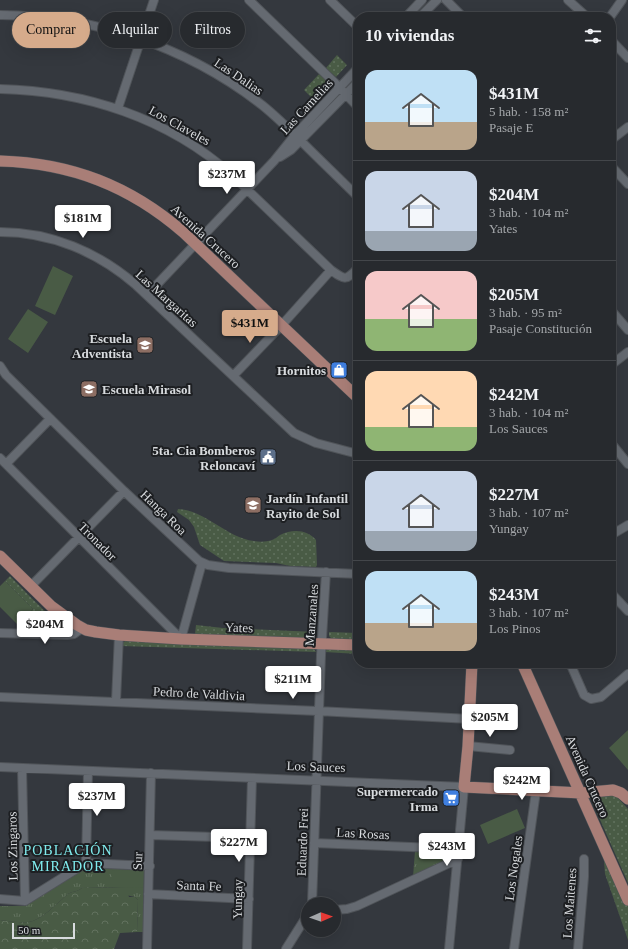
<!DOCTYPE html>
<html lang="es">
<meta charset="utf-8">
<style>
:root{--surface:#272a2e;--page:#2f3236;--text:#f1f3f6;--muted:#a4a7aa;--line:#43464a;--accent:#d6ab8b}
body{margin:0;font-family:Georgia,serif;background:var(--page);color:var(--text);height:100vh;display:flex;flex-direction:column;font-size:15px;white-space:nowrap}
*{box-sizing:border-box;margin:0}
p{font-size:13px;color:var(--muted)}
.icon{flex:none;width:22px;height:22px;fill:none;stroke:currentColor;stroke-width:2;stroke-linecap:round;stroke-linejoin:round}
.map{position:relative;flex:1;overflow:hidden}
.panel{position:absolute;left:353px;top:12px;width:263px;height:656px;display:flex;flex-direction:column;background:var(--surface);border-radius:16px;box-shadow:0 4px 16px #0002,0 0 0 1px var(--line)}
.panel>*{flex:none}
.banner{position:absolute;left:12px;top:12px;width:281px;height:36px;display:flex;gap:8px}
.needle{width:26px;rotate:88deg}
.fabs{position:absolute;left:301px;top:897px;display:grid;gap:8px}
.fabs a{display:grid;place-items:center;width:40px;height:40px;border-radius:50%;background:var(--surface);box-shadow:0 4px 16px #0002,0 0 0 1px var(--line);font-size:20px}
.scale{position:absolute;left:12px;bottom:10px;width:63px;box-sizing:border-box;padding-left:4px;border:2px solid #d8dbde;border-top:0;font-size:11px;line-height:14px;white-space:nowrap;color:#d8dbde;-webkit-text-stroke:3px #1d1f22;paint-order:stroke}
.price{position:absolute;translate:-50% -34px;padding:0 9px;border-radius:4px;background:#fff;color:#222;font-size:13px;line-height:26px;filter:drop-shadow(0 1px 2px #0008)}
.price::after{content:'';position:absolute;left:50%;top:24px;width:12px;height:9px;margin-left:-6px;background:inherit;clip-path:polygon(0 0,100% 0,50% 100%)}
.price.selected{background:var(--accent);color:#111}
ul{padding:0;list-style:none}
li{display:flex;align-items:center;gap:12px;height:100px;padding:0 12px}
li+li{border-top:1px solid var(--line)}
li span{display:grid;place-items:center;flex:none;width:112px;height:80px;border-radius:12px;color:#555}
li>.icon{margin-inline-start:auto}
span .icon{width:48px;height:48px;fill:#fffc;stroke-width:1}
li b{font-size:17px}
h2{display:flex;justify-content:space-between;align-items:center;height:48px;padding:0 12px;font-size:17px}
.chip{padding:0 14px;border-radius:18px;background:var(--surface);box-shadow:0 4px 16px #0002,0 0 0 1px var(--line);font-size:14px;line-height:36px}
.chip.selected{background:var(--accent);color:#111}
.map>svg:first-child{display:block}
.grass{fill:url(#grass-dots)}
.forest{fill:url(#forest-crowns)}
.park{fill:url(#park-tufts)}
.pitch{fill:#495b45}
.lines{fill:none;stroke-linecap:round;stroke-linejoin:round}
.minor-casing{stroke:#505459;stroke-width:10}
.major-casing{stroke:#505459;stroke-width:12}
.minor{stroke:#656a71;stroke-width:8}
.major{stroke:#a97e77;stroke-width:11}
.labels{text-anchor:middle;stroke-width:4;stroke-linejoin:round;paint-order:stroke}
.street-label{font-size:13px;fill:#d8dbde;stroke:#1d1f22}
.poi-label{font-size:13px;font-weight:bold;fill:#d8dbde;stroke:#1d1f22;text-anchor:end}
.neighbourhood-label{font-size:14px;letter-spacing:1px;fill:#80ecee;stroke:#1d1f22}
</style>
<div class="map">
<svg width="628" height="949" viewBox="0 0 628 949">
<defs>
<pattern id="grass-dots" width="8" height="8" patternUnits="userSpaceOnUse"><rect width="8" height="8" fill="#495b45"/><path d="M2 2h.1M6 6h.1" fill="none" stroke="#62725f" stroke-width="1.8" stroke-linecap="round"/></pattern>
<pattern id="forest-crowns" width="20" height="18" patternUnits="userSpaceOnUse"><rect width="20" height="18" fill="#495b45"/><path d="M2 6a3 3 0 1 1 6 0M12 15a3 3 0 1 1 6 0" fill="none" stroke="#62725f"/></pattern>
<pattern id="park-tufts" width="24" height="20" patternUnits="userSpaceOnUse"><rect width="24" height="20" fill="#495b45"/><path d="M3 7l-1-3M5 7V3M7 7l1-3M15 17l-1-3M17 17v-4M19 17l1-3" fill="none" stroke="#62725f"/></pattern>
</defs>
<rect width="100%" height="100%" fill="#34383e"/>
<path class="grass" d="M337,55L347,65L336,77L326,68Z
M320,73L331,83L314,100L304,90Z
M178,509C205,510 227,538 254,541C260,542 266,542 272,540C275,539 277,537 280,535C292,529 307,529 316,540L317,565L316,567L290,566L276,563L224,561L200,545L194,527L189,520L177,512Z
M10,576C23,589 35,602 48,614C55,619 66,624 71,631L70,633L23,630L18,625L33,609L5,581Z
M196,625L223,628L316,632L315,638L195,634Z
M329,632L358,633V640L332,639L329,636Z
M127,640L310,647L314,649L316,652L121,646L122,643Z
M328,648H358V654L325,652Z
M607,794L617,797L628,809V883L590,797Z
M603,849L628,905V940L605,874Z"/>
<path class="forest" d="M83,887L126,888L129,897H135L138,900L137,932L120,933L114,949H0V920C9,921 19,923 28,922C41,921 57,903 67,895C72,890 75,894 83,887Z"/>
<path class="park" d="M415,851H454L453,859L413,877Z
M90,868L144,870L143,932H137L138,900L135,897L126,895V888L83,887C75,894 72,890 67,895C57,903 41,921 28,922C19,923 9,921 0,920V906H25L76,872L83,869Z"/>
<path class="pitch" d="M53,266L73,276L55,315L35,306Z
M28,309L48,322L28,353L8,339Z
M5,581L33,609L18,625L0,607V586Z
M628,730V770L609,748Z
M517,809L525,828L488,844L480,825Z
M112,870L143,871V888L112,887Z"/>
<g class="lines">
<g class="minor-casing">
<path id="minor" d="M249,0L335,83L358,107
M330,0L358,27
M446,0L463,17
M568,0L587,17
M0,15C95,16 186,46 262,105C277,117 290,130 304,144C322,162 340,179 358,197
M406,17L422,0
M420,17L437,0
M610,17L622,0
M611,40L628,58
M0,89C85,91 168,118 232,175L331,270
M118,108L154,0
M611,140L628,127
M280,157L291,150L358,82
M611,166L628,184
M0,232C51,232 98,252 136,285L294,433L316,443L358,454
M147,295L274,161L295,135L358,68
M611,310L628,330
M611,365L628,352
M0,366L6,375L124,491L199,561L208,565L229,568L358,574
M233,376L281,326L331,270C345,280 346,281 358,268
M611,443L628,464
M0,458L181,639L202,563
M6,464L50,419
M611,535L628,525
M31,586L124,491
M611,593L628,611
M0,633L67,635L74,634L82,628
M570,663L584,695L591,699L601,697L628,674
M0,697L318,711L470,719
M116,701L119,635
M468,746L510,750
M0,767L464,787L449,949
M22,768L25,901
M150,835L250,838
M314,843L459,849
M86,863L88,771
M148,894L249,899
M0,899L25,901L86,863L150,866
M312,904L321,655L326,572
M334,910L347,909L357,906L458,859
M147,949L151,773
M247,949L252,778
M286,949L308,914
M514,949L536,791
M578,949L584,877V859"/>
</g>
<g class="major-casing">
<path id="major" d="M0,161C71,163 130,186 183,232L358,398
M0,556L51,606L77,625L86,630L96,632L119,635L181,639L358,645
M472,663L468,746L464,787L581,793L613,790L621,793L628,799
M522,663L628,900"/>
</g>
<use href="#minor" class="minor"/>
<use href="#major" class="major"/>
</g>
<defs>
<g id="school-square" transform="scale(0.9)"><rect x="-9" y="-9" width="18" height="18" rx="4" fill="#8d6e63" stroke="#1d1f22"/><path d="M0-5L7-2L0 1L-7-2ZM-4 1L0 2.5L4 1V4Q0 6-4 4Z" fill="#fff"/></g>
<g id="shop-square" transform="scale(0.9)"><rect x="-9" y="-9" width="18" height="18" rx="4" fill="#3f7fe0" stroke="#1d1f22"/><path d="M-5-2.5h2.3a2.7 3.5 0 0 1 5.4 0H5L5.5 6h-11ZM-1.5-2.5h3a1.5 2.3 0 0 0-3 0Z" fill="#fff"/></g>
<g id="civic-square" transform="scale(0.9)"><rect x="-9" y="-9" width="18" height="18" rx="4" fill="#5c6f8a" stroke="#1d1f22"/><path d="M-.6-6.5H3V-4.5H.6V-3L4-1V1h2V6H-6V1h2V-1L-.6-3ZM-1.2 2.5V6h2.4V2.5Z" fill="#fff"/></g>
<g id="supermarket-square" transform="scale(0.9)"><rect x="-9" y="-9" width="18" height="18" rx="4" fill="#3f7fe0" stroke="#1d1f22"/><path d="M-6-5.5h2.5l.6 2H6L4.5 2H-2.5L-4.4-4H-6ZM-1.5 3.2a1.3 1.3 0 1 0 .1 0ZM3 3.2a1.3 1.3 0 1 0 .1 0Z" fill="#fff"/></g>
</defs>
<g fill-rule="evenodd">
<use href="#school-square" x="145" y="345"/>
<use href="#shop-square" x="339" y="370"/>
<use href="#school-square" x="89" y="389"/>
<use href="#civic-square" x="268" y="457"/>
<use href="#school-square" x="253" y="505"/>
<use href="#supermarket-square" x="451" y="798"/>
</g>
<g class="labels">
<g class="street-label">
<text transform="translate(239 76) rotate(34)" y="5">Las Dalias</text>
<text transform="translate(306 106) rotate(-47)" y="5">Las Camelias</text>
<text transform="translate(180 125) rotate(29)" y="5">Los Claveles</text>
<text transform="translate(206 236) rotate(42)" y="5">Avenida Crucero</text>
<text transform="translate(167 298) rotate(42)" y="5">Las Margaritas</text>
<text transform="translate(164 512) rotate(44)" y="5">Hanga Roa</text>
<text transform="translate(98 541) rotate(45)" y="5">Tronador</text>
<text transform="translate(311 615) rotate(-86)" y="5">Manzanales</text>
<text transform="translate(239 627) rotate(2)" y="5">Yates</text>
<text transform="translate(199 693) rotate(3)" y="5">Pedro de Valdivia</text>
<text transform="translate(316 766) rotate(2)" y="5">Los Sauces</text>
<text transform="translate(588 776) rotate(66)" y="5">Avenida Crucero</text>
<text transform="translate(363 833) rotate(3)" y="5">Las Rosas</text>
<text transform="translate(302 842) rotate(-88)" y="5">Eduardo Frei</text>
<text transform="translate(12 846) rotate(-91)" y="5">Los Zingaros</text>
<text transform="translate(137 861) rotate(-88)" y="5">Sur</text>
<text transform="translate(513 868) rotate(-82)" y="5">Los Nogales</text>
<text transform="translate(199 885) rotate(2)" y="5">Santa Fe</text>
<text transform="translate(237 899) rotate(-89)" y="5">Yungay</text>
<text transform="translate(569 903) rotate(-86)" y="5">Los Maitenes</text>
</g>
<g class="poi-label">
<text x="132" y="343">Escuela<tspan x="132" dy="15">Adventista</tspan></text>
<text x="326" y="375">Hornitos</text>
<text x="102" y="394" text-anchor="start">Escuela Mirasol</text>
<text x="255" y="455">5ta. Cia Bomberos<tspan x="255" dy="15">Reloncaví</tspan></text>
<text x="266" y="503" text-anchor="start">Jardín Infantil<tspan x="266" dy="15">Rayito de Sol</tspan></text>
<text x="438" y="796">Supermercado<tspan x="438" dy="15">Irma</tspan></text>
</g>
<g class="neighbourhood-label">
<text x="68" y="855">POBLACIÓN<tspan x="68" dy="16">MIRADOR</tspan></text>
</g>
</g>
</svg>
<div class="fabs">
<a><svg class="needle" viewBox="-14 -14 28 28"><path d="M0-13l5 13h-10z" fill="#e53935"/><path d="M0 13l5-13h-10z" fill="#a4a7aa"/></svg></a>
</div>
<div class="scale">50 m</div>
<b class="price" style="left:227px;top:195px">$237M</b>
<b class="price" style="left:83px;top:239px">$181M</b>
<b class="price selected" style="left:250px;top:344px">$431M</b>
<b class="price" style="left:45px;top:645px">$204M</b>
<b class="price" style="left:293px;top:700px">$211M</b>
<b class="price" style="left:490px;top:738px">$205M</b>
<b class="price" style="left:522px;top:801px">$242M</b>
<b class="price" style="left:97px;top:817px">$237M</b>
<b class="price" style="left:239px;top:863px">$227M</b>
<b class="price" style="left:447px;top:867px">$243M</b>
<div class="banner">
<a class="chip selected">Comprar</a>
<a class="chip">Alquilar</a>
<a class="chip">Filtros</a>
</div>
<section class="panel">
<h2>10 viviendas<svg class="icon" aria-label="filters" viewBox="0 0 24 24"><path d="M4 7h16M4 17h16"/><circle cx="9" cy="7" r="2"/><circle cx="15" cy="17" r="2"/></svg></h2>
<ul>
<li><span style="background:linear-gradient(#bfe0f5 65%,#b9a48a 0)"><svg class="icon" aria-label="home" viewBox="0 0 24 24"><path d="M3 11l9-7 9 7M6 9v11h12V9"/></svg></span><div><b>$431M</b><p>5 hab. · 158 m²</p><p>Pasaje E</p></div></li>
<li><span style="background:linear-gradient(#c9d6e8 75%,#9aa5b1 0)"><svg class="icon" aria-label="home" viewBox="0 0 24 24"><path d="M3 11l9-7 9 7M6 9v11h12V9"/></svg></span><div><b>$204M</b><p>3 hab. · 104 m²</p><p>Yates</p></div></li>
<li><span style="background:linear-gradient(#f6c9c9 60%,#8fb573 0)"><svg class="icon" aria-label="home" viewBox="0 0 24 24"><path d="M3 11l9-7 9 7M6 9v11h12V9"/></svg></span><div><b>$205M</b><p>3 hab. · 95 m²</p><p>Pasaje Constitución</p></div></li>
<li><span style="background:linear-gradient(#ffd9b3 70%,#8fb573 0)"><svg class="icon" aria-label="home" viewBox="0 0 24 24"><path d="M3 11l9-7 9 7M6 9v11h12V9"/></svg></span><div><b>$242M</b><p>3 hab. · 104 m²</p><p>Los Sauces</p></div></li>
<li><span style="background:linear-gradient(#c9d6e8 75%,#9aa5b1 0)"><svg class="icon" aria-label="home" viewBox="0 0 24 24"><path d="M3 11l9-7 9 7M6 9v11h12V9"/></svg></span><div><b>$227M</b><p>3 hab. · 107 m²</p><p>Yungay</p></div></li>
<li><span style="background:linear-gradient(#bfe0f5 65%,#b9a48a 0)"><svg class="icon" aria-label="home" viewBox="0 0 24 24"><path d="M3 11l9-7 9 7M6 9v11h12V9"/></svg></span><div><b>$243M</b><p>3 hab. · 107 m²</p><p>Los Pinos</p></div></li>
</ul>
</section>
</div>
